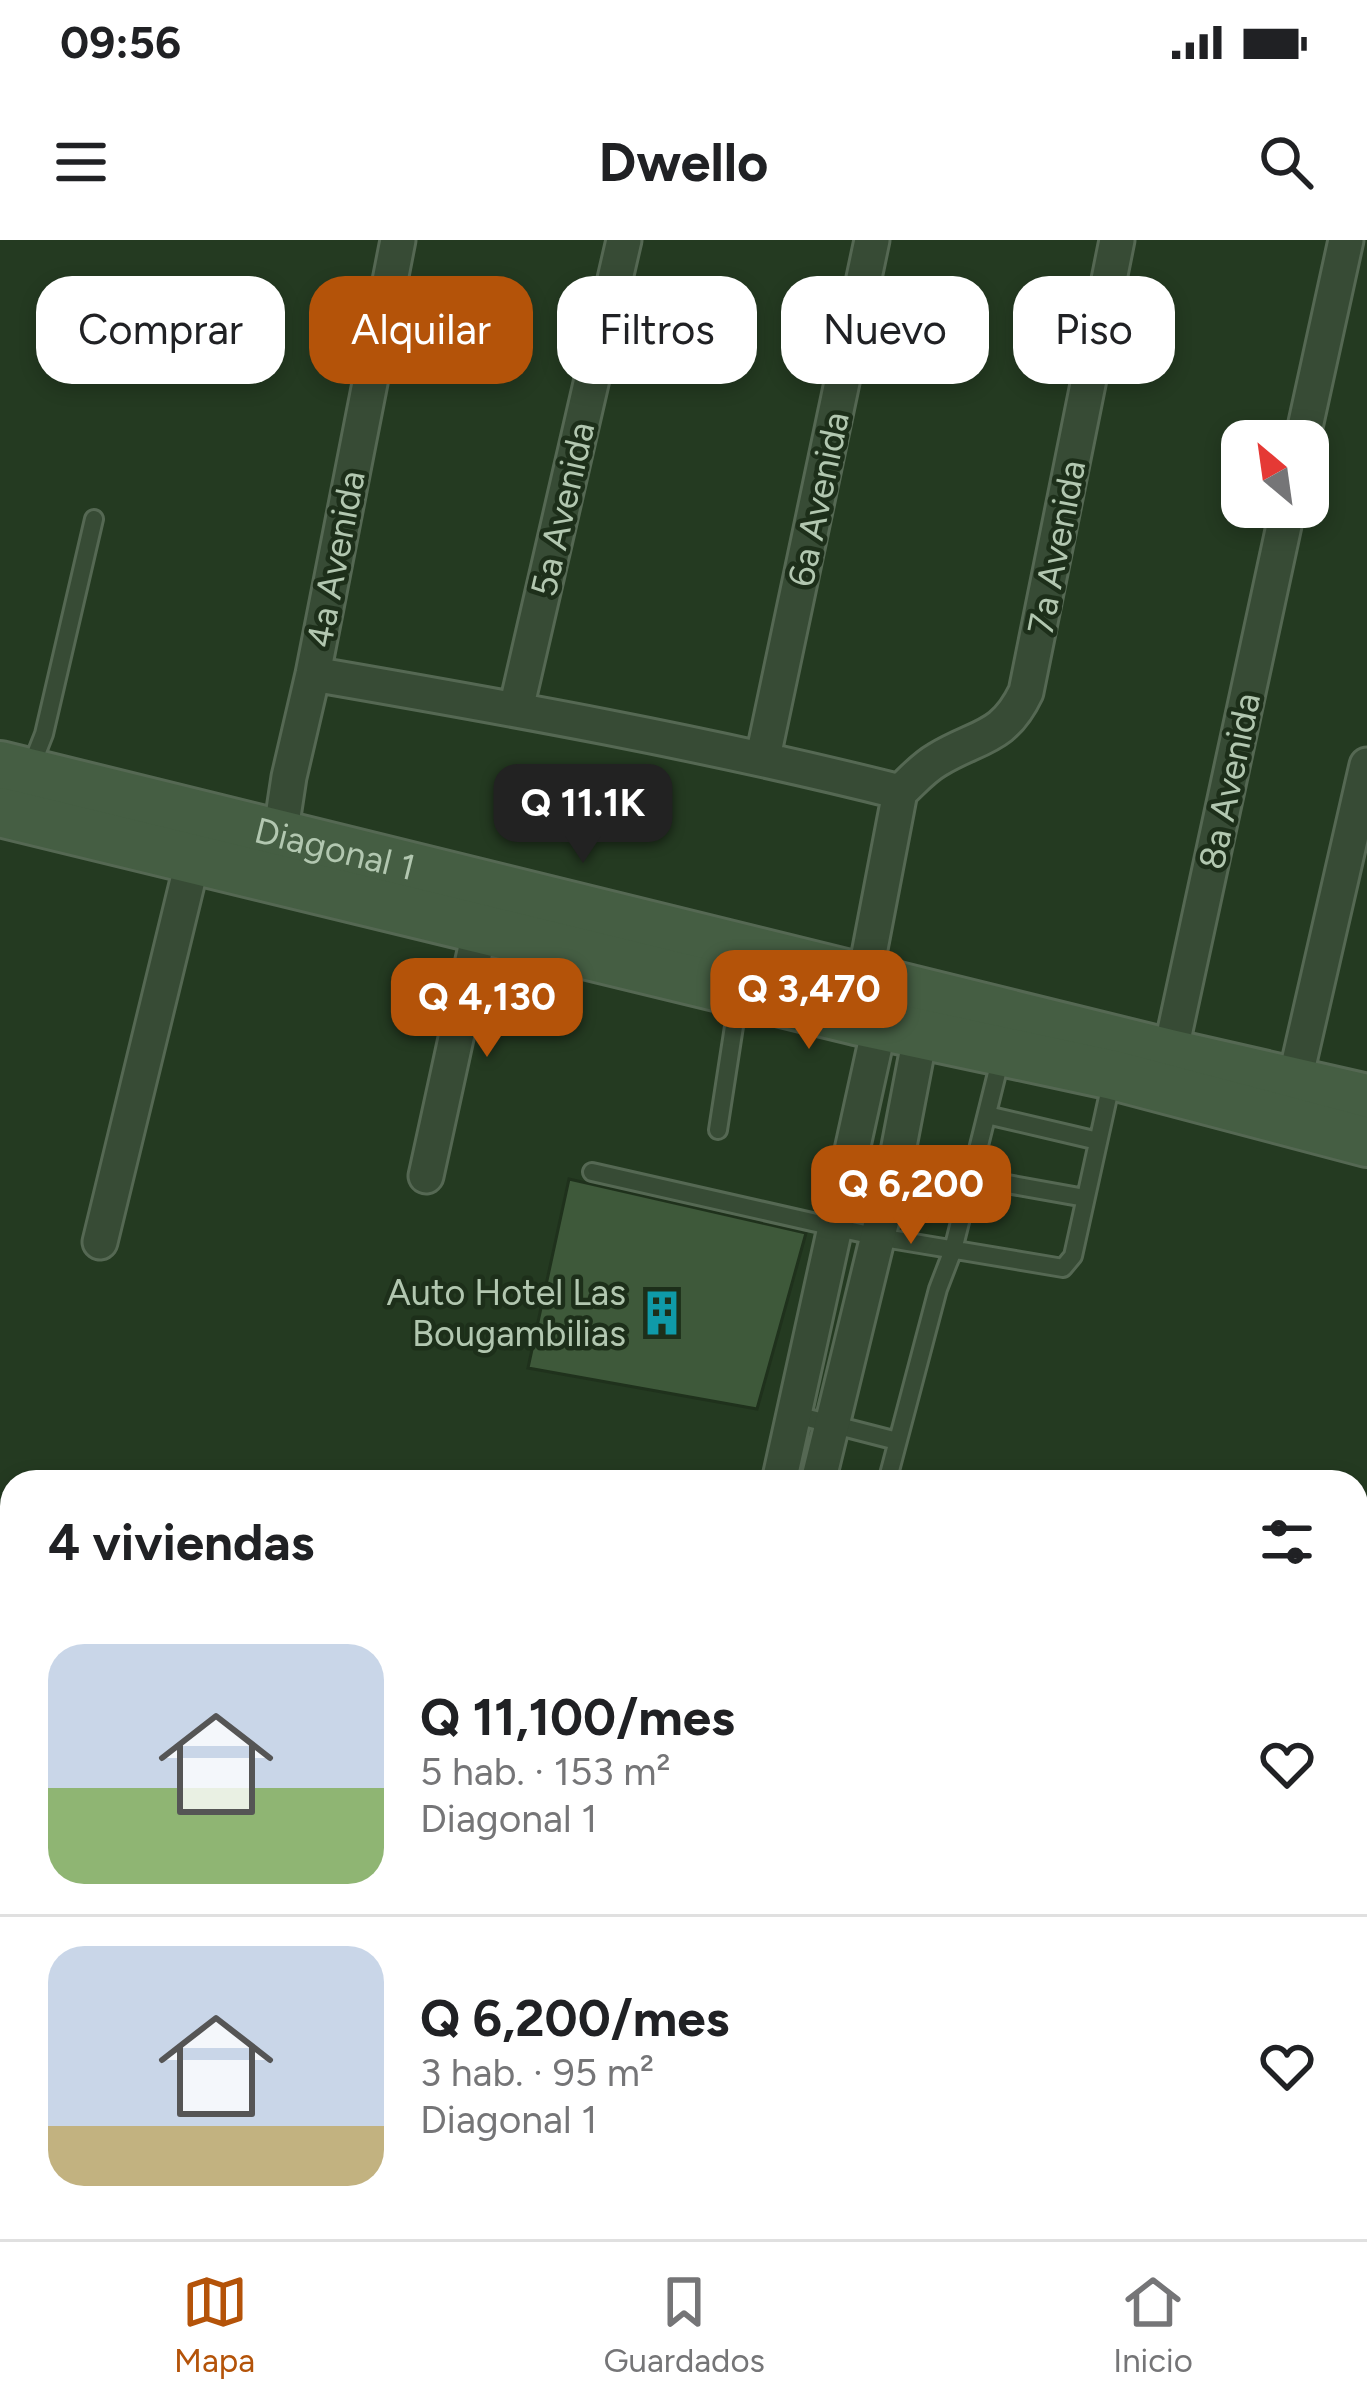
<!DOCTYPE html>
<html lang="es">
<meta charset="utf-8">
<style>
:root{--surface:#fff;--page:#f6f6f6;--text:#202124;--muted:#757577;--line:#e0e0e0;--accent:#b45309}
body{margin:0;font-family:Figtree,sans-serif;background:var(--page);color:var(--text);height:100vh;display:flex;flex-direction:column;font-size:45px;white-space:nowrap}
*{box-sizing:border-box;margin:0}
p{font-size:39px;color:var(--muted)}
.icon{flex:none;width:66px;height:66px;fill:none;stroke:currentColor;stroke-width:2;stroke-linecap:round;stroke-linejoin:round}
.map{position:relative;flex:1;overflow:hidden}
.sheet{position:absolute;left:0px;top:1230px;width:1368px;height:771px;display:flex;flex-direction:column;background:var(--surface);border-radius:36px 36px 0 0;box-shadow:0 6px 18px #0003}
.sheet>*{flex:none}
.guide{position:absolute;left:36px;top:36px;width:1296px;height:108px;display:flex;gap:24px}
.needle{width:78px;rotate:331deg}
.controls{position:absolute;left:1221px;top:180px;display:grid;gap:24px}
.controls a{display:grid;place-items:center;width:108px;height:108px;border-radius:24px;background:var(--surface);box-shadow:0 6px 18px #0003;font-size:60px}
.price{position:absolute;translate:-50% -102px;padding:0 27px;border-radius:24px;background:var(--accent);color:#fff;font-size:39px;line-height:78px;filter:drop-shadow(0 3px 6px #0008)}
.price::after{content:'';position:absolute;left:50%;top:72px;width:36px;height:27px;margin-left:-18px;background:inherit;clip-path:polygon(0 0,100% 0,50% 100%)}
.price.active{background:#222;color:#fff}
ul{padding:0;list-style:none}
li{display:flex;align-items:center;gap:36px;height:300px;padding:0 48px}
li+li{border-top:3px solid var(--line)}
li span{display:grid;place-items:center;flex:none;width:336px;height:240px;border-radius:36px;color:#555}
li>.icon{margin-inline-start:auto}
span .icon{width:144px;height:144px;fill:#fffc;stroke-width:1}
li b{font-size:51px}
h2{display:flex;justify-content:space-between;align-items:center;height:144px;padding:0 48px;font-size:51px}
.chip{padding:0 42px;border-radius:36px;background:var(--surface);box-shadow:0 6px 18px #0003;font-size:42px;line-height:108px}
.chip.active{background:var(--accent);color:#fff}
.status{display:flex;justify-content:space-between;align-items:center;height:84px;padding:0 60px;background:var(--surface);direction:ltr}
.status svg{height:33px;fill:currentColor}
header{display:flex;justify-content:space-between;align-items:center;height:156px;padding:0 48px;background:var(--surface);font-size:54px;font-weight:700}
.dock{display:flex;justify-content:space-around;align-items:center;height:168px;border-top:3px solid var(--line);background:var(--surface);font-size:33px;color:var(--muted)}
.dock a{display:grid;justify-items:center;gap:6px}
.dock .active{color:var(--accent)}
.map>svg:first-child{display:block}
.building{fill:#3e593a;stroke:#1f311c;stroke-width:3}
.lines{fill:none;stroke-linecap:round;stroke-linejoin:round}
.lane-casing{stroke:#556853;stroke-width:22}
.street-casing{stroke:#556853;stroke-width:39}
.secondary-casing{stroke:#556853;stroke-width:54}
.primary-casing{stroke:#41543e;stroke-width:60}
.lane{stroke:#374b35;stroke-width:16}
.street{stroke:#374b35;stroke-width:33}
.secondary{stroke:#455e43;stroke-width:48}
.primary{stroke:#566b53;stroke-width:54}
.labels{text-anchor:middle;stroke-width:9;stroke-linejoin:round;paint-order:stroke}
.street-label{font-size:36px;fill:#b2c7b0;stroke:#1d2f1a}
.poi-label{font-size:36px;fill:#b2c7b0;stroke:#1d2f1a;text-anchor:end}
</style>
<div class="status"><b>09:56</b><svg viewBox="0 0 49 12"><path d="M0 12V9h3v3zM5 12V6h3v6zM10 12V3h3v9zM15 12V0h3v12zM26 1h20v11H26zM47 4h2v5h-2z"/></svg></div>
<header><svg class="icon" aria-label="menu" viewBox="0 0 24 24"><path d="M4 6h16M4 12h16M4 18h16"/></svg>Dwello<svg class="icon" aria-label="search" viewBox="0 0 24 24"><circle cx="10" cy="10" r="6"/><path d="M15 15l6 6"/></svg></header>
<div class="map">
<svg width="1367" height="1999" viewBox="0 0 1367 1999">
<rect width="100%" height="100%" fill="#243a21"/>
<path class="building" d="M569,939L806,993L757,1169L528,1128Z
M0,1617H12V1715L0,1768Z"/>
<g class="lines">
<g class="lane-casing">
<path id="lane" d="M29,532L44,494L94,279
M987,875L1098,901
M718,890L739,754
M851,916L1085,958
M592,932L878,997L1063,1028L1073,1016L1112,839
M796,1175L897,1201
M887,1242L938,1049L953,1010L1001,817"/>
</g>
<g class="street-casing">
<path id="street" d="M1302,201L1346,0
M313,434C510,468 706,503 900,552
M516,469L624,0
M763,517L872,0
M900,552C912,541 923,528 937,520C978,495 1003,500 1026,452L1117,0
M277,616L289,537L313,434L398,0
M861,756L900,552
M1170,814L1288,267
M1294,844L1367,525
M426,936L480,688
M100,1002L193,619
M779,1242L884,765
M818,1242L896,922L924,776
M681,1999L683,1989
M826,1999L828,1989
M1023,1999L1025,1989"/>
</g>
<g class="secondary-casing">
<g id="secondary">
<path id="s1" d="M0,526L1170,814L1367,859"/>
<path d="M0,572L856,780L1113,835L1367,902"/>
</g>
</g>
<g class="primary-casing">
<path id="primary" d="M0,1583L12,1584
M1356,1679H1367"/>
</g>
<use href="#lane" class="lane"/>
<use href="#street" class="street"/>
<use href="#secondary" class="secondary"/>
<use href="#primary" class="primary"/>
</g>
<defs>
<g id="building-bare" transform="scale(3.6)"><path d="M-4-6H4V6H1V3H-1V6H-4ZM-2.5-4.3h1.7v1.8h-1.7ZM.8-4.3h1.7v1.8H.8ZM-2.5-1h1.7V.8h-1.7ZM.8-1h1.7V.8H.8Z" fill="#0f9aa8" stroke="#1d2f1a" stroke-width="2.5" paint-order="stroke"/></g>
</defs>
<g fill-rule="evenodd">
<use href="#building-bare" x="662" y="1073"/>
</g>
<g class="labels">
<g class="street-label">
<text transform="translate(818 259) rotate(-78)" y="13">6a Avenida</text>
<text transform="translate(562 269) rotate(-77)" y="13">5a Avenida</text>
<text transform="translate(1056 307) rotate(-79)" y="13">7a Avenida</text>
<text transform="translate(335 319) rotate(-79)" y="13">4a Avenida</text>
<text transform="translate(1229 541) rotate(-78)" y="13">8a Avenida</text>
<text dy="13" stroke="none"><textPath href="#s1" startOffset="345">Diagonal 1</textPath></text>
</g>
<g class="poi-label">
<text x="626" y="1065">Auto Hotel Las<tspan x="626" dy="41">Bougambilias</tspan></text>
</g>
</g>
</svg>
<div class="controls">
<a><svg class="needle" viewBox="-14 -14 28 28"><path d="M0-13l5 13h-10z" fill="#e53935"/><path d="M0 13l5-13h-10z" fill="#757577"/></svg></a>
</div>
<b class="price active" style="left:583px;top:626px">Q 11.1K</b>
<b class="price" style="left:809px;top:812px">Q 3,470</b>
<b class="price" style="left:487px;top:820px">Q 4,130</b>
<b class="price" style="left:911px;top:1007px">Q 6,200</b>
<div class="guide">
<a class="chip">Comprar</a>
<a class="chip active">Alquilar</a>
<a class="chip">Filtros</a>
<a class="chip">Nuevo</a>
<a class="chip">Piso</a>
</div>
<section class="sheet">
<h2>4 viviendas<svg class="icon" aria-label="filters" viewBox="0 0 24 24"><path d="M4 7h16M4 17h16"/><circle cx="9" cy="7" r="2"/><circle cx="15" cy="17" r="2"/></svg></h2>
<ul>
<li><span style="background:linear-gradient(#c9d6e8 60%,#8fb573 0)"><svg class="icon" aria-label="home" viewBox="0 0 24 24"><path d="M3 11l9-7 9 7M6 9v11h12V9"/></svg></span><div><b>Q 11,100/mes</b><p>5 hab. · 153 m²</p><p>Diagonal 1</p></div><svg class="icon" aria-label="heart" viewBox="0 0 24 24"><path d="M12 20l-8-8c-3-5 5-10 8-4 3-6 11-1 8 4z"/></svg></li>
<li><span style="background:linear-gradient(#c9d6e8 75%,#c2b280 0)"><svg class="icon" aria-label="home" viewBox="0 0 24 24"><path d="M3 11l9-7 9 7M6 9v11h12V9"/></svg></span><div><b>Q 6,200/mes</b><p>3 hab. · 95 m²</p><p>Diagonal 1</p></div><svg class="icon" aria-label="heart" viewBox="0 0 24 24"><path d="M12 20l-8-8c-3-5 5-10 8-4 3-6 11-1 8 4z"/></svg></li>
</ul>
</section>
</div>
<nav class="dock">
<a class="active"><svg class="icon" aria-label="map" viewBox="0 0 24 24"><path d="M3 6l6-2 6 2 6-2v14l-6 2-6-2-6 2zM9 4v14M15 6v14"/></svg>Mapa</a>
<a><svg class="icon" aria-label="saved" viewBox="0 0 24 24"><path d="M7 4h10v16l-5-4-5 4z"/></svg>Guardados</a>
<a><svg class="icon" aria-label="home" viewBox="0 0 24 24"><path d="M3 11l9-7 9 7M6 9v11h12V9"/></svg>Inicio</a>
</nav>
